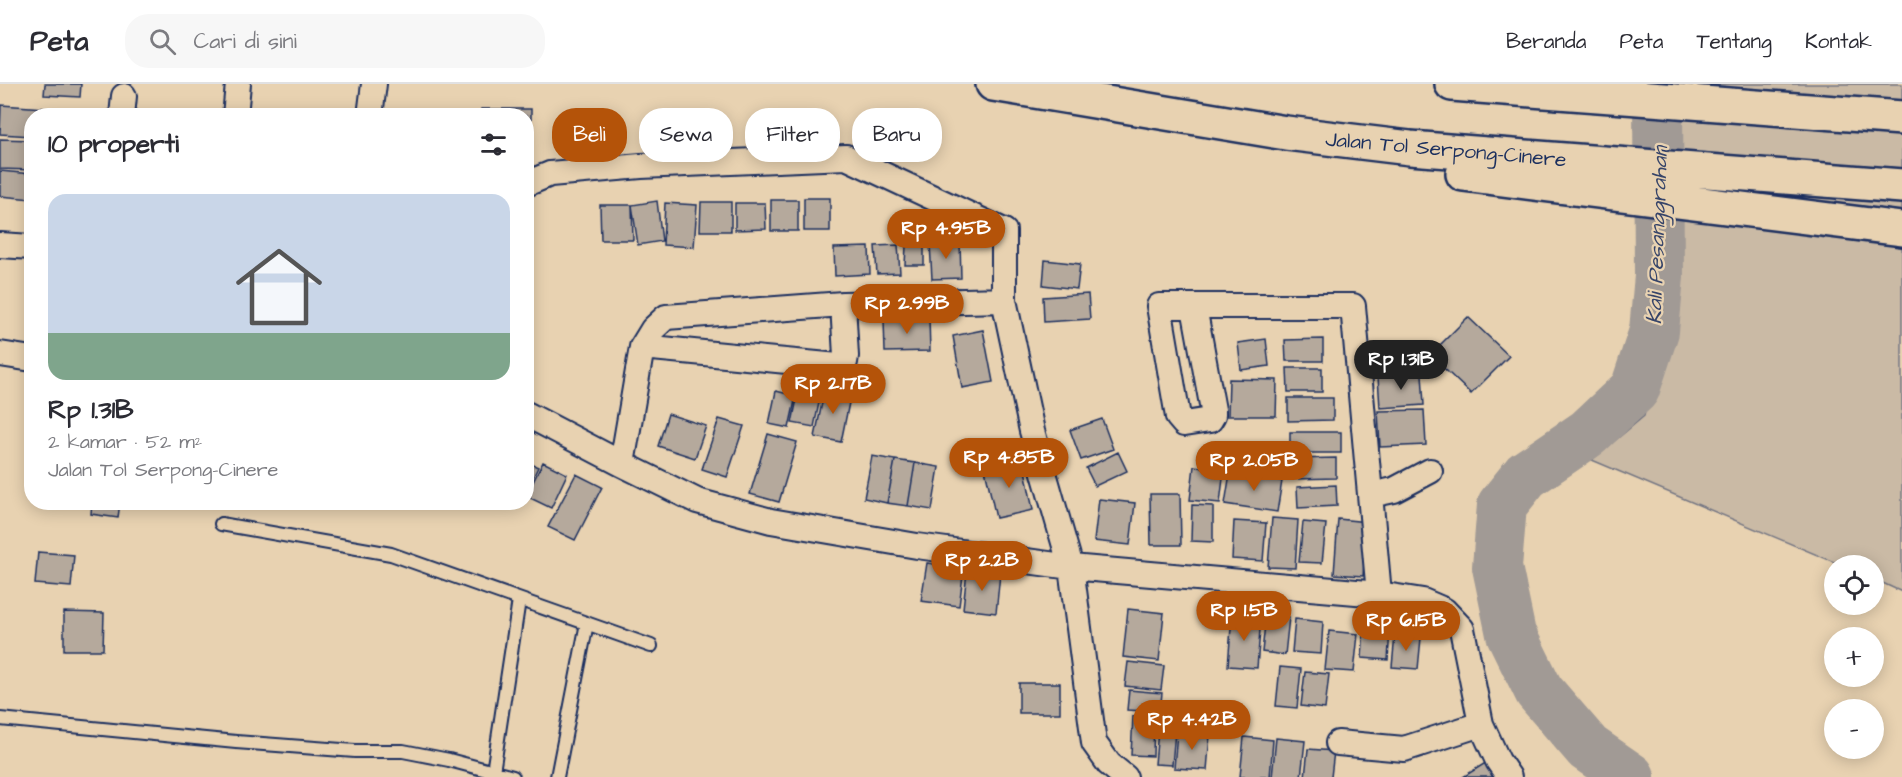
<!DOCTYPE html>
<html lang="id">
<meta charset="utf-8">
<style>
:root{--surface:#fff;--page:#f7f7f7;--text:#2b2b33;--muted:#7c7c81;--line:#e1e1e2;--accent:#b45309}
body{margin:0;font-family:"Architects Daughter",sans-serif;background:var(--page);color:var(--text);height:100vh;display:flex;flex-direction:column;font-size:22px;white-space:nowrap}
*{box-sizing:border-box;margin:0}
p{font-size:20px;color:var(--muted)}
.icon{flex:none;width:33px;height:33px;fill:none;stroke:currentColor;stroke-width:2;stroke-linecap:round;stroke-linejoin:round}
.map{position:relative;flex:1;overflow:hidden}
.panel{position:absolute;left:24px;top:24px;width:510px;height:402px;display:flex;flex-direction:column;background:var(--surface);border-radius:24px;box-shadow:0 3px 15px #0003}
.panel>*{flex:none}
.guide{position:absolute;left:552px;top:24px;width:570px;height:54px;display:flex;gap:12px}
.fabs{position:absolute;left:1824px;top:471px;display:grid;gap:12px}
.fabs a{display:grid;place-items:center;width:60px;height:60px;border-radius:50%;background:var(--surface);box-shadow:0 3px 15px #0003;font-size:30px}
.price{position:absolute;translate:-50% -51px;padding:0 14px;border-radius:21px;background:var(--accent);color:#fff;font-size:20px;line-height:39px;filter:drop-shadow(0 2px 3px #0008)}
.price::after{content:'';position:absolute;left:50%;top:36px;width:18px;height:14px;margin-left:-9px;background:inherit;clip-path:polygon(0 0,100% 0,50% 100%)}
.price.active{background:#222;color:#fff}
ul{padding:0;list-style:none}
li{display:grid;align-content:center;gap:12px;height:318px;padding:0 24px}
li+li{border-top:2px solid var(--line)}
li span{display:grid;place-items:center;height:186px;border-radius:18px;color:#555}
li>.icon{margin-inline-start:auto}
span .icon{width:108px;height:108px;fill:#fffc;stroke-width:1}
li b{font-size:26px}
h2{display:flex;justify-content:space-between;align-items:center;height:72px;padding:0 24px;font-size:26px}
.pill{padding:0 21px;border-radius:24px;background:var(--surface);box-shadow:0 3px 15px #0003;font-size:21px;line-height:54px}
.pill.active{background:var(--accent);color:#fff}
header{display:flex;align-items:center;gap:36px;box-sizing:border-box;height:84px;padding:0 30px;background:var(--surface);border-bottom:2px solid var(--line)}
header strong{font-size:28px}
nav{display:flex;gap:33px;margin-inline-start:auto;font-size:21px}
.search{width:420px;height:54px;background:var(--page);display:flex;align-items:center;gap:15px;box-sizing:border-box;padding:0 21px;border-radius:24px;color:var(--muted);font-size:22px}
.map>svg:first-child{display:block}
.green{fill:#cabaa5;stroke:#727482;stroke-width:1.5}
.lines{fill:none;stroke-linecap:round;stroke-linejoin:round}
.river{stroke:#a19a95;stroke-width:50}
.building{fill:#b5a99c;stroke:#1b2f5e;stroke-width:1.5}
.service-casing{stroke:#1b2f5e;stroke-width:16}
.minor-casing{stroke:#1b2f5e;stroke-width:28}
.motorway-casing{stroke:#1b2f5e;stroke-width:38}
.service{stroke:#e8d2b1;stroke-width:12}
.minor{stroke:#e8d2b1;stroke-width:24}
.motorway{stroke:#e8d2b1;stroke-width:33}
.labels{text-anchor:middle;stroke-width:4.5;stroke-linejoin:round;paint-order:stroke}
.street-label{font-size:21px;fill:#1b2f5e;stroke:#e8d2b1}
.water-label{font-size:22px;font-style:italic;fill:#364469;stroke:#e8d2b1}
</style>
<header>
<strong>Peta</strong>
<div class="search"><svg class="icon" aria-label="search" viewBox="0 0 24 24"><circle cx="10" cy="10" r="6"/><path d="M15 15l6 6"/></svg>Cari di sini</div>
<nav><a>Beranda</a><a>Peta</a><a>Tentang</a><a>Kontak</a></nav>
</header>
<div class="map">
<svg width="1902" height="693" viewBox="0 0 1902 693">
<rect width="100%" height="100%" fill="#e8d2b1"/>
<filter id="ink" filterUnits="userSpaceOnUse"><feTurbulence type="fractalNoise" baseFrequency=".0167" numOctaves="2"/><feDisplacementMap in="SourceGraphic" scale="12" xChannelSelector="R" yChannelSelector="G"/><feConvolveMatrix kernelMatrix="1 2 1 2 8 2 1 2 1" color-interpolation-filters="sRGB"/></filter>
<g filter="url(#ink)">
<path class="green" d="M1680,0H1902V508L1874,495V482L1841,481L1592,376L1644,332L1675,201Z"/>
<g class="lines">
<path class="river" d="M1630,693L1588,664L1539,607L1511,550L1497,483L1502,421L1526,391L1588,349L1635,305L1654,247L1659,192L1658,14L1660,0"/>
</g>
<path class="building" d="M45,0H81L80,13L44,11Z
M1,21L44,24L43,32H32V52L0,50Z
M481,25H531V57H526V32H481Z
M0,55L32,56V86L0,85Z
M0,87L32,90V115L0,112Z
M804,114H830V147H804Z
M771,116H798V147H771Z
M657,117L662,157L638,161L632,121Z
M701,118H731V147H700Z
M665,119L697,121L694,163L663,161Z
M735,119H765L766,145L735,146Z
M600,121H632L633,156H601Z
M960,158L961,194L932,195L930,159Z
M898,161L900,189L877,190L875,162Z
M906,162H924V181H905Z
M869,163L870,190L835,192L834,164Z
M1045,176L1080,180L1077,205L1043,201Z
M1088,210L1090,235L1044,238L1043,213Z
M1468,233L1509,272L1471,310L1430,271Z
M929,234L930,267L885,268L884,236Z
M983,246L993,298L962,304L953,252Z
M1266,255L1269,282L1241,286L1238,259Z
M1323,255V277H1286L1285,256Z
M1414,264L1416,286L1376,289L1374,268Z
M1287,284H1322V308H1288Z
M1422,290L1424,321L1380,324L1378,293Z
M1229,295L1277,296L1276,332H1228Z
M825,304L851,309L841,358L815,353Z
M776,307L796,312L789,344L769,340Z
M798,310L820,314L814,343L792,339Z
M1288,314H1333V336L1288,337Z
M1424,326L1426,361L1380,363L1378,327Z
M668,330L706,342L695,374L658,362Z
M719,335L744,342L727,393L702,385Z
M1102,335L1113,365L1081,376L1070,346Z
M1290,348H1341V369H1290Z
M768,350L797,358L779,418L750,410Z
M1118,368L1127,387L1095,402L1086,384Z
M872,372L895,376L887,419L864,414Z
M1336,374V394L1294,395V375Z
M895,376L915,379L908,422L887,419Z
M1023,376L1033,426L996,434L985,385Z
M526,378L538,383L526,408Z
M543,378L567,390L551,424L526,412Z
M915,379L939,383L932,426L908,422Z
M1194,382L1224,386L1220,419L1190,416Z
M1230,389L1282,397L1277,428L1225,420Z
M576,390L602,403L575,456L548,443Z
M1336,401L1337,422L1298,424L1297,403Z
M1150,410H1180L1181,461H1151Z
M1099,415L1135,419L1130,461L1094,457Z
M92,418H120L118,434L91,430Z
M1192,421L1213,422V458L1191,457Z
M1272,434L1298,436L1295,484L1268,483Z
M1338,435L1367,438L1363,492L1334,490Z
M1234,437L1266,439L1263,477L1232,475Z
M1303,438L1326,440L1322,479L1299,478Z
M38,468L74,471L71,503L35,500Z
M927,479L964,484L959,522L921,517Z
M967,487L1000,490L996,529L963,525Z
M1128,525L1164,529L1159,577L1123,573Z
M64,528L104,529L103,566H64Z
M1232,531L1261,533L1257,584L1228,582Z
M1266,531L1289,533L1285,571L1262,568Z
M1295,535L1323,538L1321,570L1292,568Z
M1364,544L1390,545L1388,576L1362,574Z
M1329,547L1358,550L1354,588L1325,586Z
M1395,551L1421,554L1418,585L1392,583Z
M1128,578L1164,582L1161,606L1125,602Z
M1280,583L1301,585L1297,624L1276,622Z
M1305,588L1329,590L1325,625L1301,622Z
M1019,599H1060V629H1019Z
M1129,606L1162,609L1160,628L1127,626Z
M1178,620L1217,625L1214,648L1175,643Z
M1133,632L1154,633L1153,672L1131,671Z
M1158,646L1175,647L1172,681L1155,680Z
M1177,648L1210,651L1207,686L1174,684Z
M1244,653L1273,656L1270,693H1240Z
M1276,654L1305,657L1301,693H1272Z
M1308,665L1334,667L1331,693H1305Z
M1487,678L1496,693H1463Z"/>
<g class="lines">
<g class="service-casing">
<path id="service" d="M221,440L391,470L651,562
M0,635L236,658L355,667H403L449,676L513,693
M493,688L519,516
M557,693L587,539"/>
</g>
<g class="minor-casing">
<path id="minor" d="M122,32L124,12
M235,32L238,0
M370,32L374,0
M526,100L550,90L641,82L846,73L1004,147V216L1032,347L1071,483L1094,659L1109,680L1125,693
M0,161L32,163
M1194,223L1213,326V331L1210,336L1184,340L1178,333L1159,222H1353L1379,510
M642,263L838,282L845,278L846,272L843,220
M0,270L32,275
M526,330L622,380L697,417L771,437L917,462L1071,483L1379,510L1423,517L1444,526L1462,545L1481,640L1498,677L1509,693
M622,380L642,263L653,245L666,233L843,220L1004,216
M1370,411L1394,406L1430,387
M1338,659L1404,665L1481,640"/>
</g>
<g class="motorway-casing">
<path id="motorway" d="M993,0L1286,49L1410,64L1902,102
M1452,0L1902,34
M1463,90L1902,145"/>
</g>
<use href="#service" class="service"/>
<use href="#minor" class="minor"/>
<use href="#motorway" class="motorway"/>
</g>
</g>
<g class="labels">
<g class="street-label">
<text transform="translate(1446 65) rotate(5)" y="7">Jalan Tol Serpong–Cinere</text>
</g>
<g class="water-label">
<text transform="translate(1656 151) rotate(-88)" y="8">Kali Pesanggrahan</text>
</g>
</g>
</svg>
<div class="fabs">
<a><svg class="icon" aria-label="locate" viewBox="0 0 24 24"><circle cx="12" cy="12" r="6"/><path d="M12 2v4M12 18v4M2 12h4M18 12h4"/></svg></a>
<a>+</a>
<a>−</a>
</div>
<b class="price" style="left:946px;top:176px">Rp 4.95B</b>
<b class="price" style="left:907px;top:251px">Rp 2.99B</b>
<b class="price active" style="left:1401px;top:307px">Rp 1.31B</b>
<b class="price" style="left:833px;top:331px">Rp 2.17B</b>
<b class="price" style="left:1009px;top:405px">Rp 4.85B</b>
<b class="price" style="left:1254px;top:408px">Rp 2.05B</b>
<b class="price" style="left:982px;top:508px">Rp 2.2B</b>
<b class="price" style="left:1244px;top:558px">Rp 1.5B</b>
<b class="price" style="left:1406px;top:568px">Rp 6.15B</b>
<b class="price" style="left:1192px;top:667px">Rp 4.42B</b>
<div class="guide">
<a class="pill active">Beli</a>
<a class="pill">Sewa</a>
<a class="pill">Filter</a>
<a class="pill">Baru</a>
</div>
<section class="panel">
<h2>10 properti<svg class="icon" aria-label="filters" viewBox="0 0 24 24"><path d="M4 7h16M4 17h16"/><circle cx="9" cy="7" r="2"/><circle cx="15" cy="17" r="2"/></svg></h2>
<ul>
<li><span style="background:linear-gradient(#c9d6e8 75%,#7fa58c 0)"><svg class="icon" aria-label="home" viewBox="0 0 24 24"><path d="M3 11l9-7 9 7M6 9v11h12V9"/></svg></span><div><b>Rp 1.31B</b><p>2 kamar · 52 m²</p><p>Jalan Tol Serpong–Cinere</p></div></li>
</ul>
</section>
</div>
